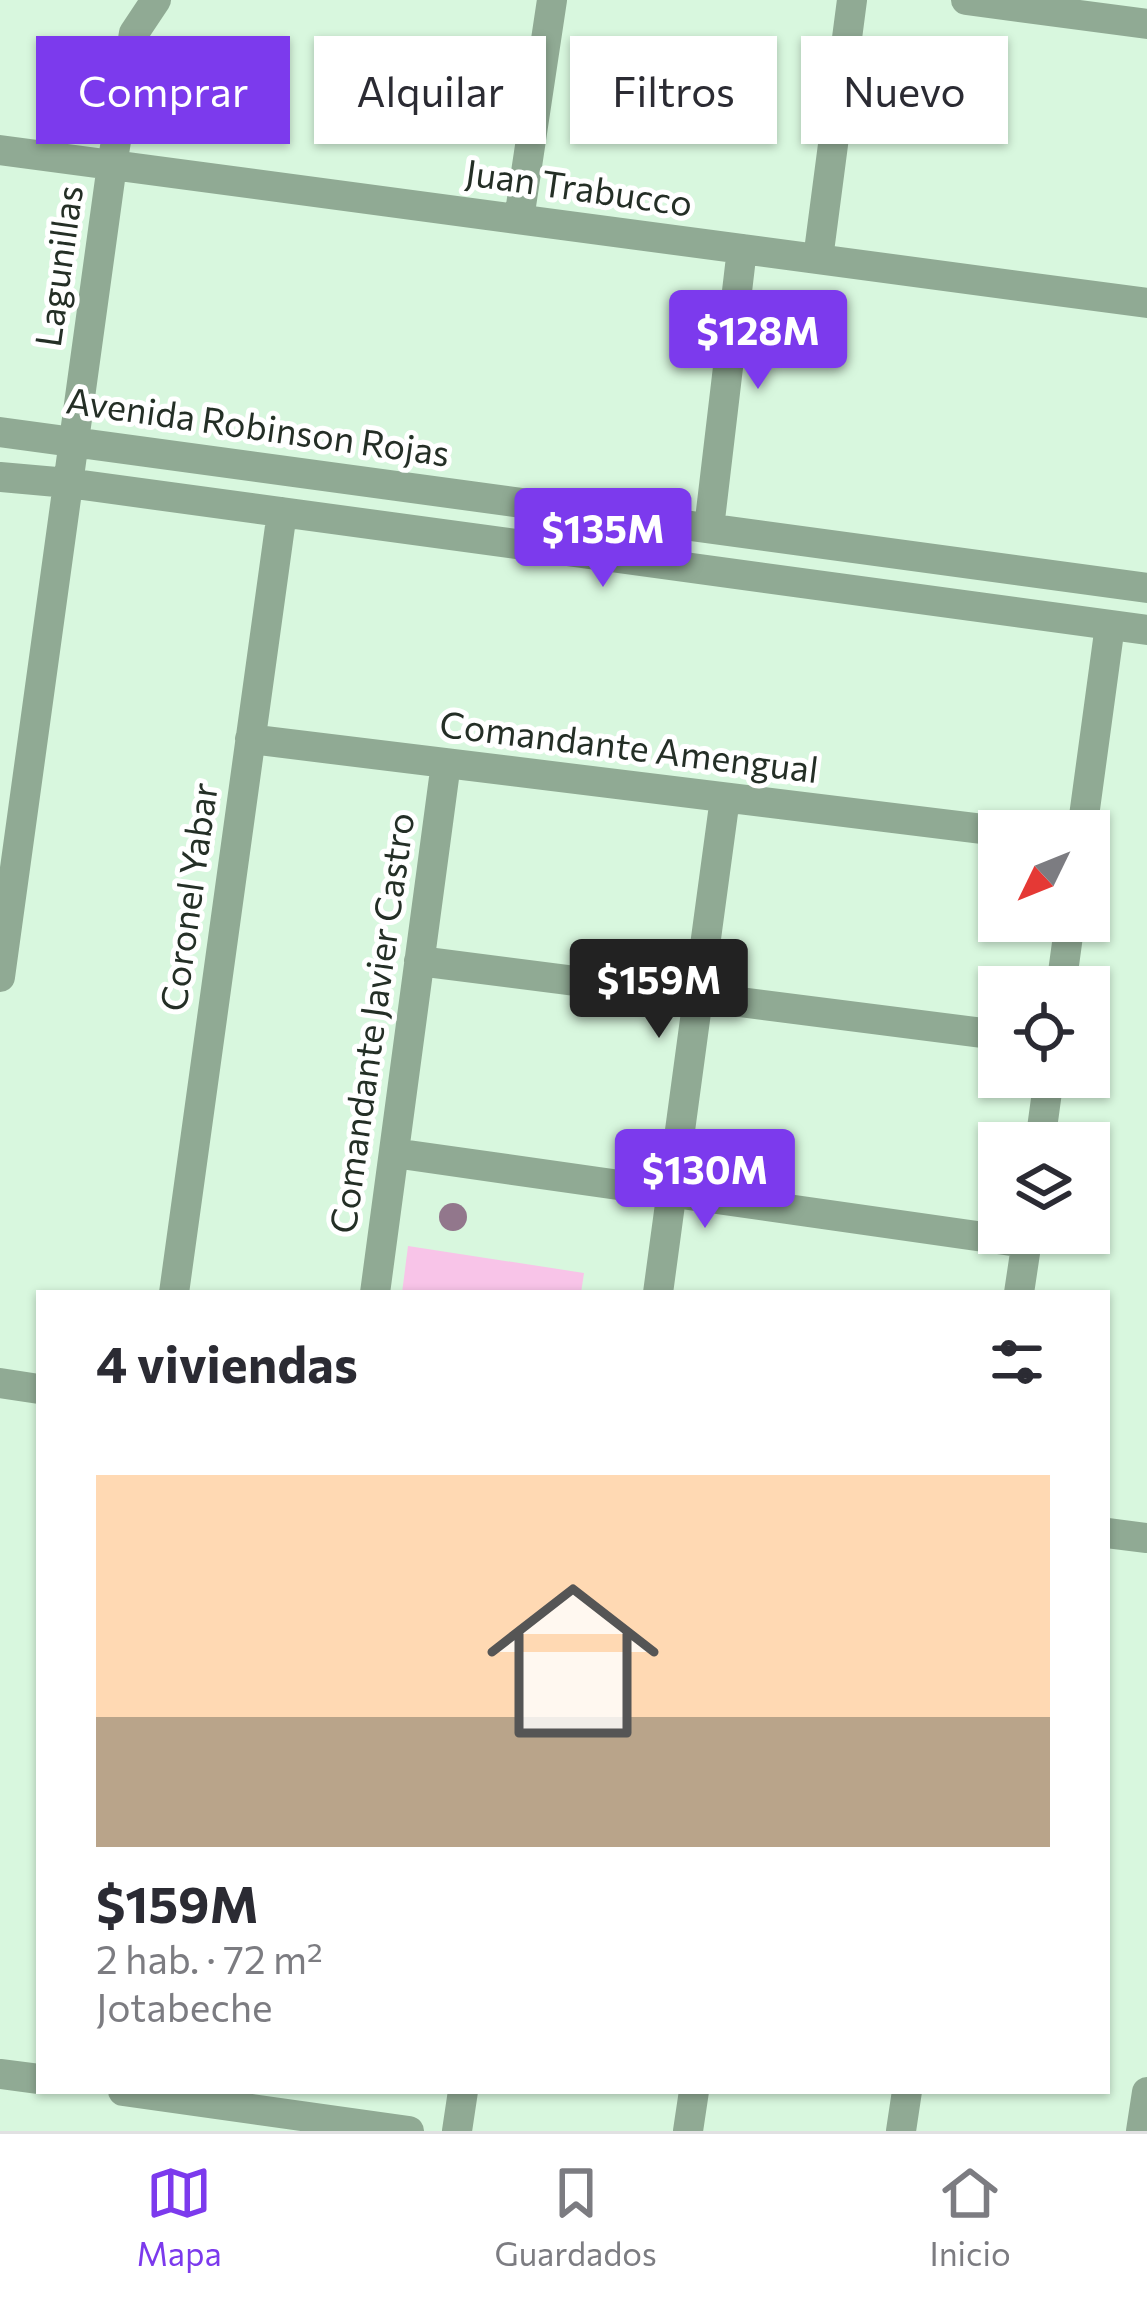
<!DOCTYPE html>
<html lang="es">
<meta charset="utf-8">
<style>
:root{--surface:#fff;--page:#f2f2f3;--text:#2b2b33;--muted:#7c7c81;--line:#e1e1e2;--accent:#7c3aed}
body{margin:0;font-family:Commissioner,sans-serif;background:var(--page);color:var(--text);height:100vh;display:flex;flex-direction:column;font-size:45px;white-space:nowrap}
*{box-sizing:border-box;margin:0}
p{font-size:39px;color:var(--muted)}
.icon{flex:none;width:66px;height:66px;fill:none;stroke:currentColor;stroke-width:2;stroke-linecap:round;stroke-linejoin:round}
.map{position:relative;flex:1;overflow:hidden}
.panel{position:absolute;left:36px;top:1290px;width:1074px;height:804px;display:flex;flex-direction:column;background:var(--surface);border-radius:0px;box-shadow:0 3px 9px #0004}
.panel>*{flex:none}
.hud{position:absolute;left:36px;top:36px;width:1077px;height:108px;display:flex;gap:24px}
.needle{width:78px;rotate:227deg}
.controls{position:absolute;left:978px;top:810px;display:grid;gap:24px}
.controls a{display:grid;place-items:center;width:132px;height:132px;border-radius:0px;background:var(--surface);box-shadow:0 3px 9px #0004;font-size:60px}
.price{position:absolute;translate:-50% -102px;padding:0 27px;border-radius:12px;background:var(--accent);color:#fff;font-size:39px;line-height:78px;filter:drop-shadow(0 3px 6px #0008)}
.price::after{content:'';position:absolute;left:50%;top:72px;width:36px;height:27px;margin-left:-18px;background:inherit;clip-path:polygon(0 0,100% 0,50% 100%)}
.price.on{background:#222;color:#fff}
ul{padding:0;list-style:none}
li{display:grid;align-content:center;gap:24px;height:636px;padding:0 60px}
li span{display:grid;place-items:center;height:372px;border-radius:0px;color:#555}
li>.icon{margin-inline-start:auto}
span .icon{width:216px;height:216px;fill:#fffc;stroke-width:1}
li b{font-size:51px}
h2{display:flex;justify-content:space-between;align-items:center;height:144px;padding:0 60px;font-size:51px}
.chip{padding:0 42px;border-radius:0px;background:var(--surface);box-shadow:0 3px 9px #0004;font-size:42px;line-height:108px}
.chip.on{background:var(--accent);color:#fff}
.tabs{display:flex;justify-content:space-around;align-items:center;height:168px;border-top:3px solid var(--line);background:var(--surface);font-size:33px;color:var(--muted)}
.tabs a{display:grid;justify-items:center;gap:6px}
.tabs .on{color:var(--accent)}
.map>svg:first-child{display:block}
.green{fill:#f8c4e8}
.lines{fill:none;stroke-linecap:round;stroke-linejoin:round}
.minor{stroke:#90aa94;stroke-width:30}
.tertiary{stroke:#90aa94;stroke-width:30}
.tree{fill:#92778c}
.labels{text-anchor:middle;stroke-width:10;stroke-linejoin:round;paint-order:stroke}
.street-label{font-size:36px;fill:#242f26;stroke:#fff}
</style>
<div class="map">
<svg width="1147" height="2131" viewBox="0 0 1147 2131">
<rect width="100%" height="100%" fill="#d8f7de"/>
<path class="green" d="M408,1246L584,1273L581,1293H402Z"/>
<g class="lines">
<path class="minor" d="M966,0L1147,24
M0,150L1147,303
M519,219L552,0
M818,259L852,0
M0,432L1147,588
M0,477L68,483L1147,630
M709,528L742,249
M250,739L999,831
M1082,831L1110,625
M419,961L999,1035
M0,977L112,165L134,33L156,0
M1061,987L1070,921
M1040,1143L1049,1077
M394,1153L1026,1243
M174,1293L282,512
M375,1293L446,763
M658,1293L725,798
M1019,1293L1028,1233
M0,2074L39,2079
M123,2091L409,2131
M457,2131L463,2091
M688,2131L694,2091
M901,2131L907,2091
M1141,2131L1147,2092"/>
<path class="tertiary" d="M0,1383L39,1389
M1107,1533L1147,1538"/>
</g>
<g class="tree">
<circle cx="81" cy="123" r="14"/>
<circle cx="453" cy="1217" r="14"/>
</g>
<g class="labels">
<g class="street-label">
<text transform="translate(579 188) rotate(8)" y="13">Juan Trabucco</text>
<text transform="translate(59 266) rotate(-82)" y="13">Lagunillas</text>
<text transform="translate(258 427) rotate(8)" y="13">Avenida Robinson Rojas</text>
<text transform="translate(629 747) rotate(7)" y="13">Comandante Amengual</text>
<text transform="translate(189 897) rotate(-82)" y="13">Coronel Yabar</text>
<text transform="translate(372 1023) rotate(-82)" y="13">Comandante Javier Castro</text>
</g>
</g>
</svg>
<div class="controls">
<a><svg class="needle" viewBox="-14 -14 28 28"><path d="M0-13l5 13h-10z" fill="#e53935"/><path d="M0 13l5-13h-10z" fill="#7c7c81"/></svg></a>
<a><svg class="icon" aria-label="locate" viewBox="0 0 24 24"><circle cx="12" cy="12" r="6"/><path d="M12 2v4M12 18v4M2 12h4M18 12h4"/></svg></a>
<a><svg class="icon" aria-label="layers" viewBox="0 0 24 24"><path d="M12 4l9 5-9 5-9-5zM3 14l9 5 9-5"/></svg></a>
</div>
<b class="price" style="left:758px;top:392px">$128M</b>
<b class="price" style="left:603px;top:590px">$135M</b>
<b class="price on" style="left:659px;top:1041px">$159M</b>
<b class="price" style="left:705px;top:1231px">$130M</b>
<div class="hud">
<a class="chip on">Comprar</a>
<a class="chip">Alquilar</a>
<a class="chip">Filtros</a>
<a class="chip">Nuevo</a>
</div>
<section class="panel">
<h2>4 viviendas<svg class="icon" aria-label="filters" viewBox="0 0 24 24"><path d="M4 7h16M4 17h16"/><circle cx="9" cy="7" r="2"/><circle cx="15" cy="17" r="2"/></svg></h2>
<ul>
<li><span style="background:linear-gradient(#ffd9b3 65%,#b9a48a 0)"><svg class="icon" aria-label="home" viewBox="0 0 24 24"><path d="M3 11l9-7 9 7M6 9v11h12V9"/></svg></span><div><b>$159M</b><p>2 hab. · 72 m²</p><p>Jotabeche</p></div></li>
</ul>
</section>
</div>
<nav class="tabs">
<a class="on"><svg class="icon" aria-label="map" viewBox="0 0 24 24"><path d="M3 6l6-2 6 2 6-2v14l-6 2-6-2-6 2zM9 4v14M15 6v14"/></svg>Mapa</a>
<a><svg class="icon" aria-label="saved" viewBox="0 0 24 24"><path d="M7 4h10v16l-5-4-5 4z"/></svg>Guardados</a>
<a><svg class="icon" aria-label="home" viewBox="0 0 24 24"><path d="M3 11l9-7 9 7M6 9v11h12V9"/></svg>Inicio</a>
</nav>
